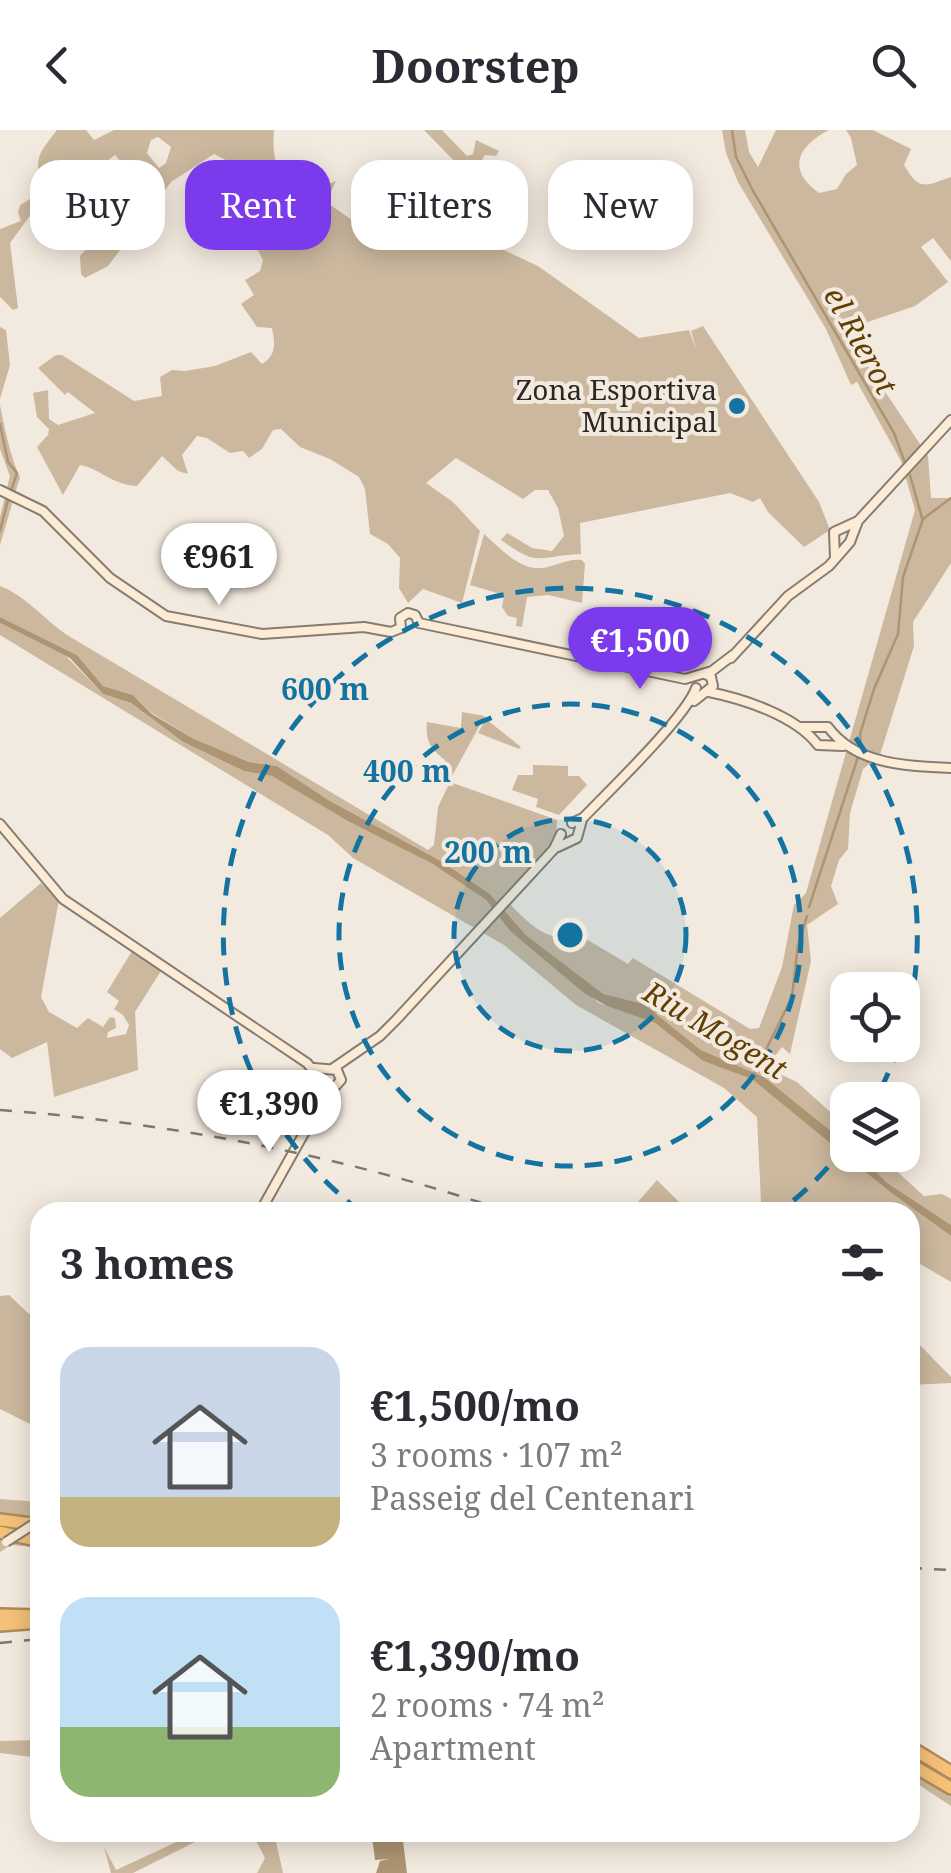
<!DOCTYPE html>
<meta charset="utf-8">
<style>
:root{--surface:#fff;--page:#f7f7f7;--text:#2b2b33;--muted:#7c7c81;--accent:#7c3aed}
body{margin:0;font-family:"Noto Serif",serif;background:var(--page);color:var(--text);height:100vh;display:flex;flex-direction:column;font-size:38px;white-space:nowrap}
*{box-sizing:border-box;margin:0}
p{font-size:32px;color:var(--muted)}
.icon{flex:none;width:55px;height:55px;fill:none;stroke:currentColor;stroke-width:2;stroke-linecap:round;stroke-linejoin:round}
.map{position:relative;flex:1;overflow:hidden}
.side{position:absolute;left:30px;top:1072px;width:890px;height:640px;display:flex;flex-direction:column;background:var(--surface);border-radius:30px;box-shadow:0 5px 25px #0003}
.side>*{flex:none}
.guide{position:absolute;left:30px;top:30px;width:892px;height:90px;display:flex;gap:20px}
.tools{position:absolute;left:830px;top:842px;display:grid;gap:20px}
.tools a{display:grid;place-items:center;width:90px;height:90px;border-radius:20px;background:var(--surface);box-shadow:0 5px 25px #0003;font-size:50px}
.price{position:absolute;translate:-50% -85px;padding:0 22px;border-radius:35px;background:#fff;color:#222;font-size:32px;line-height:65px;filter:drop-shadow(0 2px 5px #0008)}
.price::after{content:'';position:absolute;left:50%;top:60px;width:30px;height:22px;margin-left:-15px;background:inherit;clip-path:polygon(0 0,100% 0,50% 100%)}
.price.on{background:var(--accent);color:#fff}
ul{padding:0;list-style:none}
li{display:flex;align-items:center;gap:30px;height:250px;padding:0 30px}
li span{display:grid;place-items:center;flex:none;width:280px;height:200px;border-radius:30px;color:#555}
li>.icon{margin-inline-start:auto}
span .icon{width:120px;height:120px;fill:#fffc;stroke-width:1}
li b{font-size:42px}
h2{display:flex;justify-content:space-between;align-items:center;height:120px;padding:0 30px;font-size:42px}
.tag{padding:0 35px;border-radius:30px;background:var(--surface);box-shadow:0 5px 25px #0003;font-size:35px;line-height:90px}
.tag.on{background:var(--accent);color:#fff}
header{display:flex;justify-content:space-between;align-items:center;height:130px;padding:0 30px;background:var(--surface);font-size:45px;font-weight:700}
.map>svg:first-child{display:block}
.green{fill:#cbb89e;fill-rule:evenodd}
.water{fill:#ad9473}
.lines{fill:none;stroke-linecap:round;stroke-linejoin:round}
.stream{stroke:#ad9473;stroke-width:2.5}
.secondary-casing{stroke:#857d73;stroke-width:12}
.highway-casing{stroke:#ae8b5b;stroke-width:16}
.secondary{stroke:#fcecd6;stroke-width:8}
.highway{stroke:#f5c178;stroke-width:11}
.rail{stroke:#7d7871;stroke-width:2.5;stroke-dasharray:12 12;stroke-linecap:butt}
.secondary-bridge-casing{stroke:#857d73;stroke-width:12;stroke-linecap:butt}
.secondary-bridge{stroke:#fcecd6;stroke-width:8}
.ring{fill:none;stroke:#1473a1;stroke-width:5;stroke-dasharray:18 12}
.poi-dot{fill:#1473a1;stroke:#f3eadf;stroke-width:4}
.labels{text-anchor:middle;stroke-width:8;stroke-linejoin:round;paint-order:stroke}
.poi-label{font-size:28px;fill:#2b2824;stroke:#f3eadf;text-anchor:end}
.water-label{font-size:30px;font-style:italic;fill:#613f00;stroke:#f3eadf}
.centre{fill:#1473a1;stroke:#f3eadf;stroke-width:5}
.ring-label{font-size:30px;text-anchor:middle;font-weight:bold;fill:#1473a1;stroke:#f3eadf;stroke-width:8;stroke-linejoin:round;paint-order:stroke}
</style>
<header><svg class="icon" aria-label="back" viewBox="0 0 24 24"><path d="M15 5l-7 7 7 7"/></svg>Doorstep<svg class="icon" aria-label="search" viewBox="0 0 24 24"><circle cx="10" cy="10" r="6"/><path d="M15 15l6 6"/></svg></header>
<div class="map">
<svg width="951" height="1743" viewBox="0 0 951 1743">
<rect width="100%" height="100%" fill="#f3eadf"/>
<path class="green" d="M57,0H86L94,10L114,0H274C272,24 275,52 301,58L309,43L324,56L336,51L326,72L365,99L397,108L493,115L538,136L639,208L689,200L697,222L691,201L703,196L819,372L830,400L804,417L768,382L760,368L753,372L730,363L580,393L581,424C537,426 540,438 501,410L507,403L532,418L552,421L564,406L558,378L548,360H535L523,369L456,328L426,353L453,372L480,401L462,473L423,459L408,473L399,458L400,428L388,414L370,404L365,359L359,347L330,329L300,317L281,299L273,300L262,319L249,328L243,321L230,323L207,308L197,306L182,325L188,344L178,341L162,326L137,356C109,354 100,338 80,335L63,365L37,317L48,305L49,299L37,287L33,263L48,260L49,289L58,295L95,283L68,262L65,265L38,238L56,225H62L134,271L162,266L160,247L172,240L185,241L215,236L251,222L262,234C277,225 275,213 272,198L257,197L241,174L254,165L245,150L260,141L263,130L257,119L233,104L236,74L231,60L242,50L243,44L237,36L214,24L171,52L108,136L85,148L81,144L80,126L84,121L105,112L110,83L101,72L84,68L79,92L51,116L48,111L58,76L53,75L45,86L32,83L10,113L18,178L13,180L0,167V99L21,91L18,83L20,75C53,59 29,40 43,19C47,13 52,6 57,0ZM158,7L171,17L166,33L159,38L147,23L151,10ZM115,25L123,34L127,58L99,60L92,50L99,37Z
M424,0H442L467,26L473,24L476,10L499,21L496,26L485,25L474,43H466Z
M722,0H745L749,22L758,37L776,0H829C798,16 786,40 819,63L837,59L846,44L857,35L851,8L846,0H873L911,19L904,35C920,63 926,55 951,47V131L933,108L921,117L948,152L915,176L850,198L858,221L928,326L931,368H951V433L913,492L914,516L880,625L863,639L850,683L848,719L839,730L831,756L838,774L807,795L811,831L790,924L782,917L772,930L780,944L797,952L847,997V1014L764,947L701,920L644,874L602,864L526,805L490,764L441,731L330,671L277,636L249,632L192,608L152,583L133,565L103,556L77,525L0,487V456C26,466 45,490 67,505L428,720L434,715L438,677L450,652L557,690L556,711L502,766C517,780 540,810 563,806L566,797L628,834L633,828L750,899L759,898L782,837L794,775L806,763L915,380L901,331L857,252L851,255L826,199L738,52L726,23Z
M0,197L6,200L10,235L0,269Z
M0,275C4,296 11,329 20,347L0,415V387L10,346L0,319Z
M484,404C499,417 519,440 541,438C555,437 567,428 582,430L585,434L582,473L548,465L527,467L522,497L516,496L517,488L508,486L502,477L504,465L470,455Z
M0,493L66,526L103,564L131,573L183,612L244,641L272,646L431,733L486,770L510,801L599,873L655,893L703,931L748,947L763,956L890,1062L951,1106V1152L915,1131L910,1146V1082H745L761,1072L757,987L724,958L576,875L504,815L353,728L328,705L0,505Z
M462,582L485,586L452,646L444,641L445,630C430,619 425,610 427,592L461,598Z
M486,589L521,617L519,619L478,603Z
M533,635L568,636V646H579L587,655L559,685L536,677L538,669L512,660L518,645H533Z
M41,753L59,770L41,867L49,882L77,898L88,888L103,897L110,887L115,888L116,898L108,902L107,908L126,904L129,895L123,885L114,879L119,871L107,862L132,821L161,841L135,882L138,940L54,967L47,912L12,928L0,919V788Z
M860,1025H879L924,1066L942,1064L951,1069V1095L886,1052Z
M657,1050L682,1075L716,1082H675L659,1075L629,1082Z
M9,1165L29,1184L40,1176V1266L34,1296L0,1279V1166Z
M910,1185L918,1213L951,1247V1253L910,1255Z
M0,1369L40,1372V1417L11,1415L0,1422Z
M910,1608L951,1634V1676L910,1649Z
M40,1610V1628L0,1623V1611Z
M196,1703H213L133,1743H111L104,1717L116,1740Z
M252,1703H274L283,1743H257L265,1728Z"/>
<path class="water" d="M0,487L77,525L103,556L133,565L152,584L192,608L249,632L277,636L330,671L441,731L490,764L526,805L603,864L644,874L701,920L764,947L847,1014L848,1025H860L886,1052L951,1095V1106L890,1062L752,949L703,931L655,893L607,876L584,863L510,801L486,770L431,733L348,691L272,646L244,641L183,612L131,573L103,564L70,528L0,493Z
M402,1703L407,1743H376L380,1731L389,1729L375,1730L372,1707Z"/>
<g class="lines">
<path class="stream" d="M732,0L736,27L752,59L894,303L905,333
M0,294L8,332L17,343L11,361
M910,345L922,388
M0,401L8,370
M861,616L860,604L874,559L898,504L903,447L923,389L951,368
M809,777L858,627
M754,944L792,867L798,815L807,786"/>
<g class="secondary-casing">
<path id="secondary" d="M0,360L43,381L110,448L166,486L262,504L364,497L391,502L401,498
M835,428L834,402L858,391L951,290
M419,493L685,549L712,541L733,525
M401,498L400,488L408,483L415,485L419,493
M731,528L788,466L829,436L850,412L858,391
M709,562C744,569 796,586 818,615L843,616
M694,571L713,556L711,547L705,544
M801,597H828C856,635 907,636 951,638
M572,693L583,688C608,662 686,587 696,558
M0,694L63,769L307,933L326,955L334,957
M558,717L577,708L582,690
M332,939L380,906L396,890L554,719L561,704
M260,1082L322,971L341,950L337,940L314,938"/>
</g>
<g class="highway-casing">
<path id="highway" d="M0,1390L40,1395
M0,1402L40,1411
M0,1485L40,1486
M0,1495L40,1492
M910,1617L951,1642
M910,1634L951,1658"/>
</g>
<use href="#secondary" class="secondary"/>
<use href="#highway" class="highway"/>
<path class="rail" d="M0,980C173,993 345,1026 509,1082
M910,1438L951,1440
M0,1513L40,1509"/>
<g class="secondary-bridge-casing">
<path id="secondary-bridge" d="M6,1412L40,1390"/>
</g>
<use href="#secondary-bridge" class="secondary-bridge"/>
</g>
<circle cx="570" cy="805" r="116" fill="#1473a1" fill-opacity=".12"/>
<g class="ring">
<circle cx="570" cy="805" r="116"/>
<circle cx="570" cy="805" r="231"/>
<path d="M899 915A347 347 0 0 1 876 968M847 1014A347 347 0 0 1 779 1082M361 1082A347 347 0 1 1 903 904"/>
</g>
<circle class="poi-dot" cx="737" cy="276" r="10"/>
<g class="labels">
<g class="poi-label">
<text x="717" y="270">Zona Esportiva<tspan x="717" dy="32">Municipal</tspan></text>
</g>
<g class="water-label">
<text transform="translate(860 211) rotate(61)" y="10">el Rierot</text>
<text transform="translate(715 901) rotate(31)" y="10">Riu Mogent</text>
</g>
</g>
<circle cx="570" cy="805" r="15" class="centre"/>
<g class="ring-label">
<text x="325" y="570">600 m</text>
<text x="407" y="652">400 m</text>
<text x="488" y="733">200 m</text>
</g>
</svg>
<div class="tools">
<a><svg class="icon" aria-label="locate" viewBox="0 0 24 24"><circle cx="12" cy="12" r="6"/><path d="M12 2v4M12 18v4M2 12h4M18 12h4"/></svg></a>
<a><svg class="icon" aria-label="layers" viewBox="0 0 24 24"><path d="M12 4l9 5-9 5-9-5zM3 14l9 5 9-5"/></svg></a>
</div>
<b class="price" style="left:219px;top:478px">€961</b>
<b class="price on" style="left:640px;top:562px">€1,500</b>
<b class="price" style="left:269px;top:1025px">€1,390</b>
<div class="guide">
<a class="tag">Buy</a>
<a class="tag on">Rent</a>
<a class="tag">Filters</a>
<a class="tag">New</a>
</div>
<section class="side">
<h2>3 homes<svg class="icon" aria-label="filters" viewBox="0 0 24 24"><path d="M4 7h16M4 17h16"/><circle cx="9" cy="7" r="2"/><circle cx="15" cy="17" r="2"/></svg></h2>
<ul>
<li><span style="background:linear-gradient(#c9d6e8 75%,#c2b280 0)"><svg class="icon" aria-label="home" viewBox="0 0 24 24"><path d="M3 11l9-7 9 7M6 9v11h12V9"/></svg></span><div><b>€1,500/mo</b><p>3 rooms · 107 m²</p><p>Passeig del Centenari</p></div></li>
<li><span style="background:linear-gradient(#bfe0f5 65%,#8fb573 0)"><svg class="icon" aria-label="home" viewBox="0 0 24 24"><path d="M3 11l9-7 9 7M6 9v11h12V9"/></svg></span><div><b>€1,390/mo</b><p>2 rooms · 74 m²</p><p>Apartment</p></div></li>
</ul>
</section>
</div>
